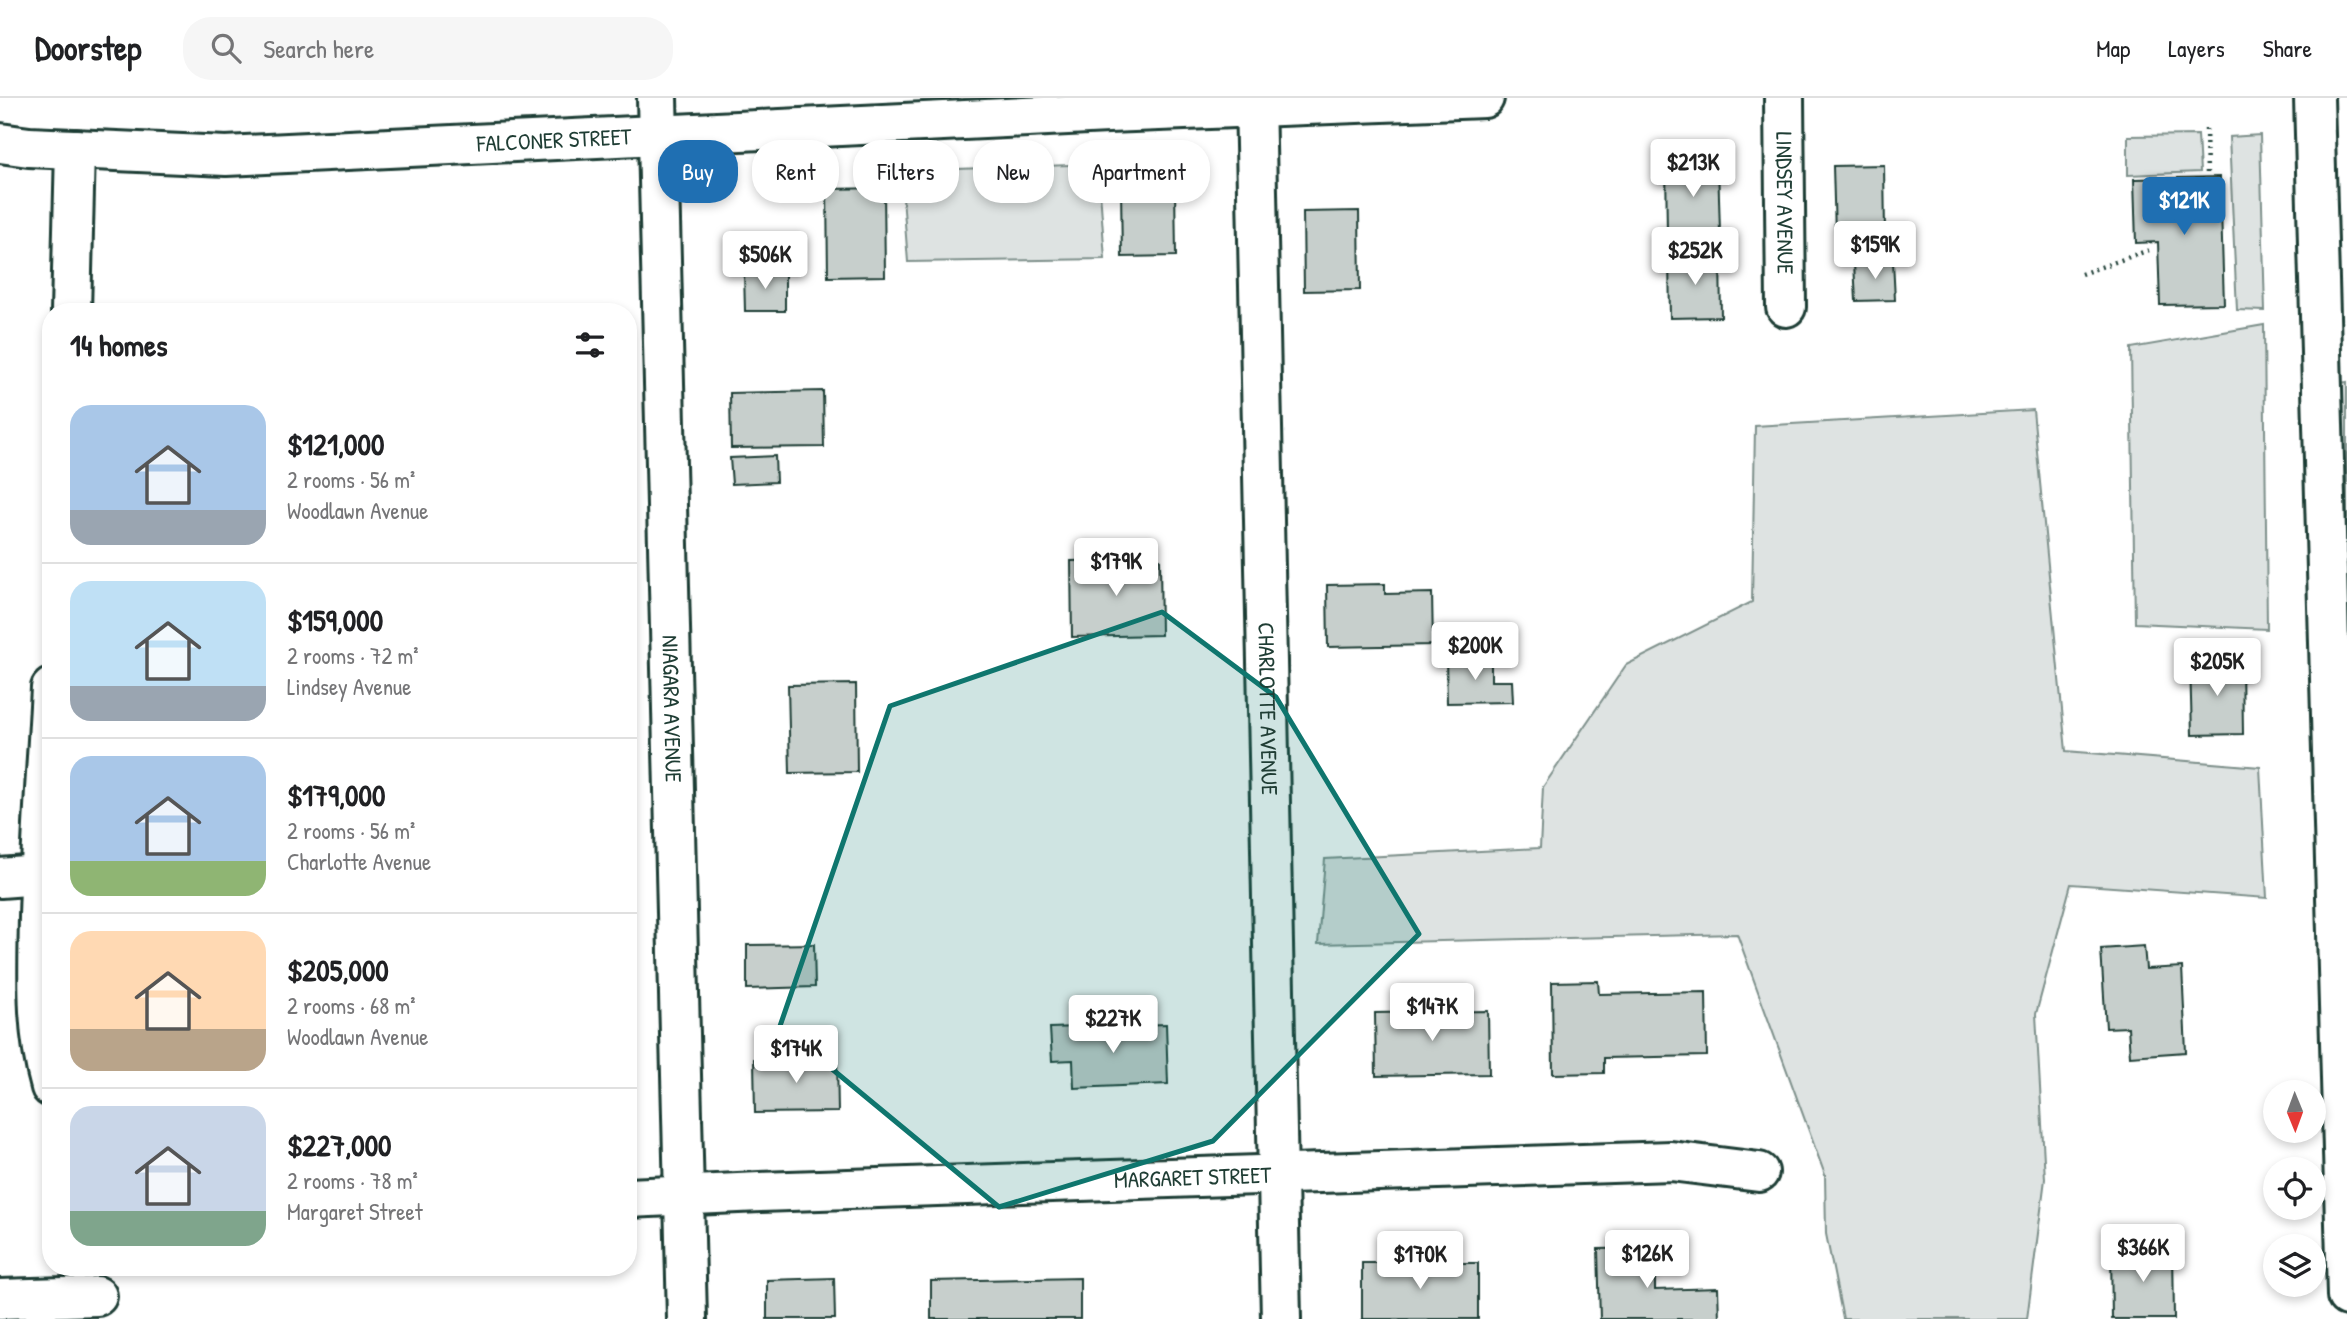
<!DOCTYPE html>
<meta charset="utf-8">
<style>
:root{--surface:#fff;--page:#f6f6f6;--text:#202124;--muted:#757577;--line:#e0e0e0;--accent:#1f6fb2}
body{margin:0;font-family:"Patrick Hand",sans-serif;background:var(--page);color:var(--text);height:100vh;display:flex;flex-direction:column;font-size:26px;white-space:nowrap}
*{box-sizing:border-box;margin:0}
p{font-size:23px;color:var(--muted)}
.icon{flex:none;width:38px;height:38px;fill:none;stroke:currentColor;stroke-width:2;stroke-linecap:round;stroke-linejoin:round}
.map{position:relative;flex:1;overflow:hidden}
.details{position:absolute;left:42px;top:205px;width:595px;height:973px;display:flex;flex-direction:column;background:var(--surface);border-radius:28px;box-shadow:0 4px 10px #0003}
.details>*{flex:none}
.top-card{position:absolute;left:658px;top:42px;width:665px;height:63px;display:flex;gap:14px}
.needle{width:46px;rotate:179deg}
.controls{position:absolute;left:2263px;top:982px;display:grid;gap:14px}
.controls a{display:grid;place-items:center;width:63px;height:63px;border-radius:50%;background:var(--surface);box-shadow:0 4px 10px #0003;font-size:35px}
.price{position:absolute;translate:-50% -60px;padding:0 16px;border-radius:7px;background:#fff;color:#222;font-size:23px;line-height:46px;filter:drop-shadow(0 2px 4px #0008)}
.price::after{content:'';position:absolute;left:50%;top:42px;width:21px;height:16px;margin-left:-10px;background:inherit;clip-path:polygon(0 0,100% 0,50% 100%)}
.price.selected{background:var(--accent);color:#fff}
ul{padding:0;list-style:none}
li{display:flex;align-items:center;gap:21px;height:175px;padding:0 28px}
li+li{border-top:2px solid var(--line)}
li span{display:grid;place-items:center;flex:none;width:196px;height:140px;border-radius:21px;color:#555}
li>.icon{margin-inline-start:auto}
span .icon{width:84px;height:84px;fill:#fffc;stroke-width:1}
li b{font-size:30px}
h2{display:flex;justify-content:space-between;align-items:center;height:84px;padding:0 28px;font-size:30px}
.tag{padding:0 24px;border-radius:28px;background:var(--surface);box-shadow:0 4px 10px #0003;font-size:24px;line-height:63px}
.tag.selected{background:var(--accent);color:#fff}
header{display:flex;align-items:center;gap:42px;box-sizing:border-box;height:98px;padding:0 35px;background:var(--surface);border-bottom:2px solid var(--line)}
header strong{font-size:33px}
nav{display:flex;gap:38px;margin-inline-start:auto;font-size:24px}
.search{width:490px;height:63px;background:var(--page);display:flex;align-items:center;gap:18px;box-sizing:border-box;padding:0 24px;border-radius:28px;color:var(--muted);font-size:26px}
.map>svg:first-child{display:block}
.green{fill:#dee3e2;stroke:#7e908b;stroke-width:2}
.building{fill:#c7cfcc;stroke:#1f3d34;stroke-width:2}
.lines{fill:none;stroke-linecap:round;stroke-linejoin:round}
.minor-casing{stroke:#1f3d34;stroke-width:44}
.path{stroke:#1f3d34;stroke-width:4.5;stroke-dasharray:2 5;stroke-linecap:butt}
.minor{stroke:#fff;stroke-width:38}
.marked{fill:#0f766e;fill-opacity:0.2;stroke:#0f766e;stroke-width:5;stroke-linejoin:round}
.labels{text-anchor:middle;stroke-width:7;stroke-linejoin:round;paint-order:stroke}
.street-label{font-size:23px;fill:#1f3d34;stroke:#fff}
</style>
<header>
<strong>Doorstep</strong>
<div class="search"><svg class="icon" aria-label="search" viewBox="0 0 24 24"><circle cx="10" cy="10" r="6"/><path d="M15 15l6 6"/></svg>Search here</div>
<nav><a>Map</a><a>Layers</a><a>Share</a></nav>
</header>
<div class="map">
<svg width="2347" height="1221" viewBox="0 0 2347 1221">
<rect width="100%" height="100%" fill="#fff"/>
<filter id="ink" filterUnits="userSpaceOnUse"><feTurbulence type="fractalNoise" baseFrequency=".0143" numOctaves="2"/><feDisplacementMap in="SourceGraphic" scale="14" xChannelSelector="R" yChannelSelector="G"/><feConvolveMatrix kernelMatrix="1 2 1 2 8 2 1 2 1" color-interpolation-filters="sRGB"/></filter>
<g filter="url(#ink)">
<path class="green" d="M2198,37L2200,74L2128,77V38Z
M2260,37L2265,213L2237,212L2229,39Z
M1098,66L1105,161L908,164L901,73Z
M2264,227L2267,531L2135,525L2131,250Z
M2347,284V421L2343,423L2340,285Z
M2033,312L2066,653L2260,669L2267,800L2071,786L2036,916L2045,1081L2027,1221H1843L1826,1136L1825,1077L1737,836L1318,846L1325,761L1540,750L1543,689L1626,567L1752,504L1755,328Z"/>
<path class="building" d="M1718,66L1720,134L1667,135L1666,67Z
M1884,67L1885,135L1835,136L1833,68Z
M2220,79L2224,206L2160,207L2158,144L2136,145L2134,81Z
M1175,89L1176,158L1122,159L1121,90Z
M884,90L885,178L828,179L827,91Z
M1359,113L1360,192L1304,193L1303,114Z
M1720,159L1721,219L1670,220L1669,160Z
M1893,163L1895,202L1856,203L1854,165Z
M744,174H785V213H745Z
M823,293L824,349L731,350L730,295Z
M775,358L776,384L732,386L730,360Z
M1160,461L1161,537L1072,539L1071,463Z
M1385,486V496L1432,495L1433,547L1328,549L1327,487Z
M1491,559V583H1512L1513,604L1447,605L1446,560Z
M2242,563L2243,636L2192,637L2190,564Z
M856,586L857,674L790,675L788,587Z
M814,846L815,889L747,891V847Z
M2144,848L2146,871L2182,869L2186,954L2130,958L2128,929L2106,930L2101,851Z
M1598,883L1599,896L1706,894L1707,958L1604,960V975L1553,976L1552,884Z
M1488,913L1489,976L1376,978L1375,915Z
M1166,926L1168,986L1074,990L1073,962L1052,963L1050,930Z
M837,960L838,1014L755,1015L754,961Z
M1655,1150V1192L1718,1190L1719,1221H1600L1598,1151Z
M2173,1150L2174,1221H2112L2111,1152Z
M1362,1165H1478V1221H1362Z
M834,1180L835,1221H767V1182Z
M1080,1180V1221H931V1183Z"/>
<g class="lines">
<g class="minor-casing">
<g id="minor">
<path id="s1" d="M657,0L687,1221"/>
<path id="s2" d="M1255,0L1281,1221"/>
<path id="s3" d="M1784,0L1786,209"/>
<path d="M2314,0L2347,1198"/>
<path id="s4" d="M0,45L29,49L226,58L1108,15L1484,0"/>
<path d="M71,214L75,51"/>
<path d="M51,590C47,666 41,743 39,819C38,877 35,933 51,989"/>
<path d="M0,780L40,777"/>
<path id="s5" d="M628,1100L760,1094L1671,1063L1759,1074"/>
<path d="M0,1201L97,1198"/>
</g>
</g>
<path class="path" d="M2206,31L2207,76
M2081,176L2149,152"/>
<use href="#minor" class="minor"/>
</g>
</g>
<path class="marked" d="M1162,514L1276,599L1419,836L1213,1043L999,1109L780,928L890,608Z"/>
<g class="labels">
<g class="street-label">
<text dy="8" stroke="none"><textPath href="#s4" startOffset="555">FALCONER STREET</textPath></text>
<text dy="8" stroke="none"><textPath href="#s3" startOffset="105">LINDSEY AVENUE</textPath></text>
<text dy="8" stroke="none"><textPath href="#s1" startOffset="611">NIAGARA AVENUE</textPath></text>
<text dy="8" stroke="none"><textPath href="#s2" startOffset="611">CHARLOTTE AVENUE</textPath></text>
<text dy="8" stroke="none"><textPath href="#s5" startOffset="565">MARGARET STREET</textPath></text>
</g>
</g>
</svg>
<div class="controls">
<a><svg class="needle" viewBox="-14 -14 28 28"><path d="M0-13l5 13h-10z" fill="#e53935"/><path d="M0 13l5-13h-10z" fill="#757577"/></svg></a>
<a><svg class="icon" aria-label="locate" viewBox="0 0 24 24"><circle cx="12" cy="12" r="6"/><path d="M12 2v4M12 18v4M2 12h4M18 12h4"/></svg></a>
<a><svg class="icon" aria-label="layers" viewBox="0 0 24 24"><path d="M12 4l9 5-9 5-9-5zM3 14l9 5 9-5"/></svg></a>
</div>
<b class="price" style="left:1693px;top:101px">$213K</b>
<b class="price selected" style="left:2184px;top:139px">$121K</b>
<b class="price" style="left:1875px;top:183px">$159K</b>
<b class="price" style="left:1695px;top:189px">$252K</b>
<b class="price" style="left:765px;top:193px">$506K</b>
<b class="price" style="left:1116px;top:500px">$179K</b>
<b class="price" style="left:1475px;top:584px">$200K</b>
<b class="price" style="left:2217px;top:600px">$205K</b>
<b class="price" style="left:1432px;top:945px">$147K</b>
<b class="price" style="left:1113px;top:957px">$227K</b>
<b class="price" style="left:796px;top:987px">$174K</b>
<b class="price" style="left:2143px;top:1186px">$366K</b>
<b class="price" style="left:1647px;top:1192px">$126K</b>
<b class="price" style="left:1420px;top:1193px">$170K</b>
<div class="top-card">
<a class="tag selected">Buy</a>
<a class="tag">Rent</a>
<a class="tag">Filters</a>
<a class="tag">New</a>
<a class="tag">Apartment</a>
</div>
<section class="details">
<h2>14 homes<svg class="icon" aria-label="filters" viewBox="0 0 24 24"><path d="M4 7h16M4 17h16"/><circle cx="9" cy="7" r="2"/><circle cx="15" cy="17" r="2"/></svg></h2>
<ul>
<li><span style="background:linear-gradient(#a9c7e8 75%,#9aa5b1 0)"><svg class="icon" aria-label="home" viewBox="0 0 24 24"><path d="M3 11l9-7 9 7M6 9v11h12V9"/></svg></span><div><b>$121,000</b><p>2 rooms · 56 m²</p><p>Woodlawn Avenue</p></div></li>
<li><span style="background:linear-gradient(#bfe0f5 75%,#9aa5b1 0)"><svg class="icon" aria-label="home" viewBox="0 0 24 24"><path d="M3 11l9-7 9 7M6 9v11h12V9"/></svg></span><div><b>$159,000</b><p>2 rooms · 72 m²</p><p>Lindsey Avenue</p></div></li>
<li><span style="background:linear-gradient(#a9c7e8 75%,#8fb573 0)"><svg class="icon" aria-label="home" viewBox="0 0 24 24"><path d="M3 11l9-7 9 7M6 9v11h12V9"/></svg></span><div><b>$179,000</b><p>2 rooms · 56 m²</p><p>Charlotte Avenue</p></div></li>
<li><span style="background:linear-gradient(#ffd9b3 70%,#b9a48a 0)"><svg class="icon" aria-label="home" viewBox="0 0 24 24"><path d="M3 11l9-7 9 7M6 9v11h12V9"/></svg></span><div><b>$205,000</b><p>2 rooms · 68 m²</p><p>Woodlawn Avenue</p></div></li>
<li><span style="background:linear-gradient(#c9d6e8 75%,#7fa58c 0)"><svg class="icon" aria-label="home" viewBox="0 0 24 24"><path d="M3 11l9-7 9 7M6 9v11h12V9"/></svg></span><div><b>$227,000</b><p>2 rooms · 78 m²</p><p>Margaret Street</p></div></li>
</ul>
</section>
</div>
